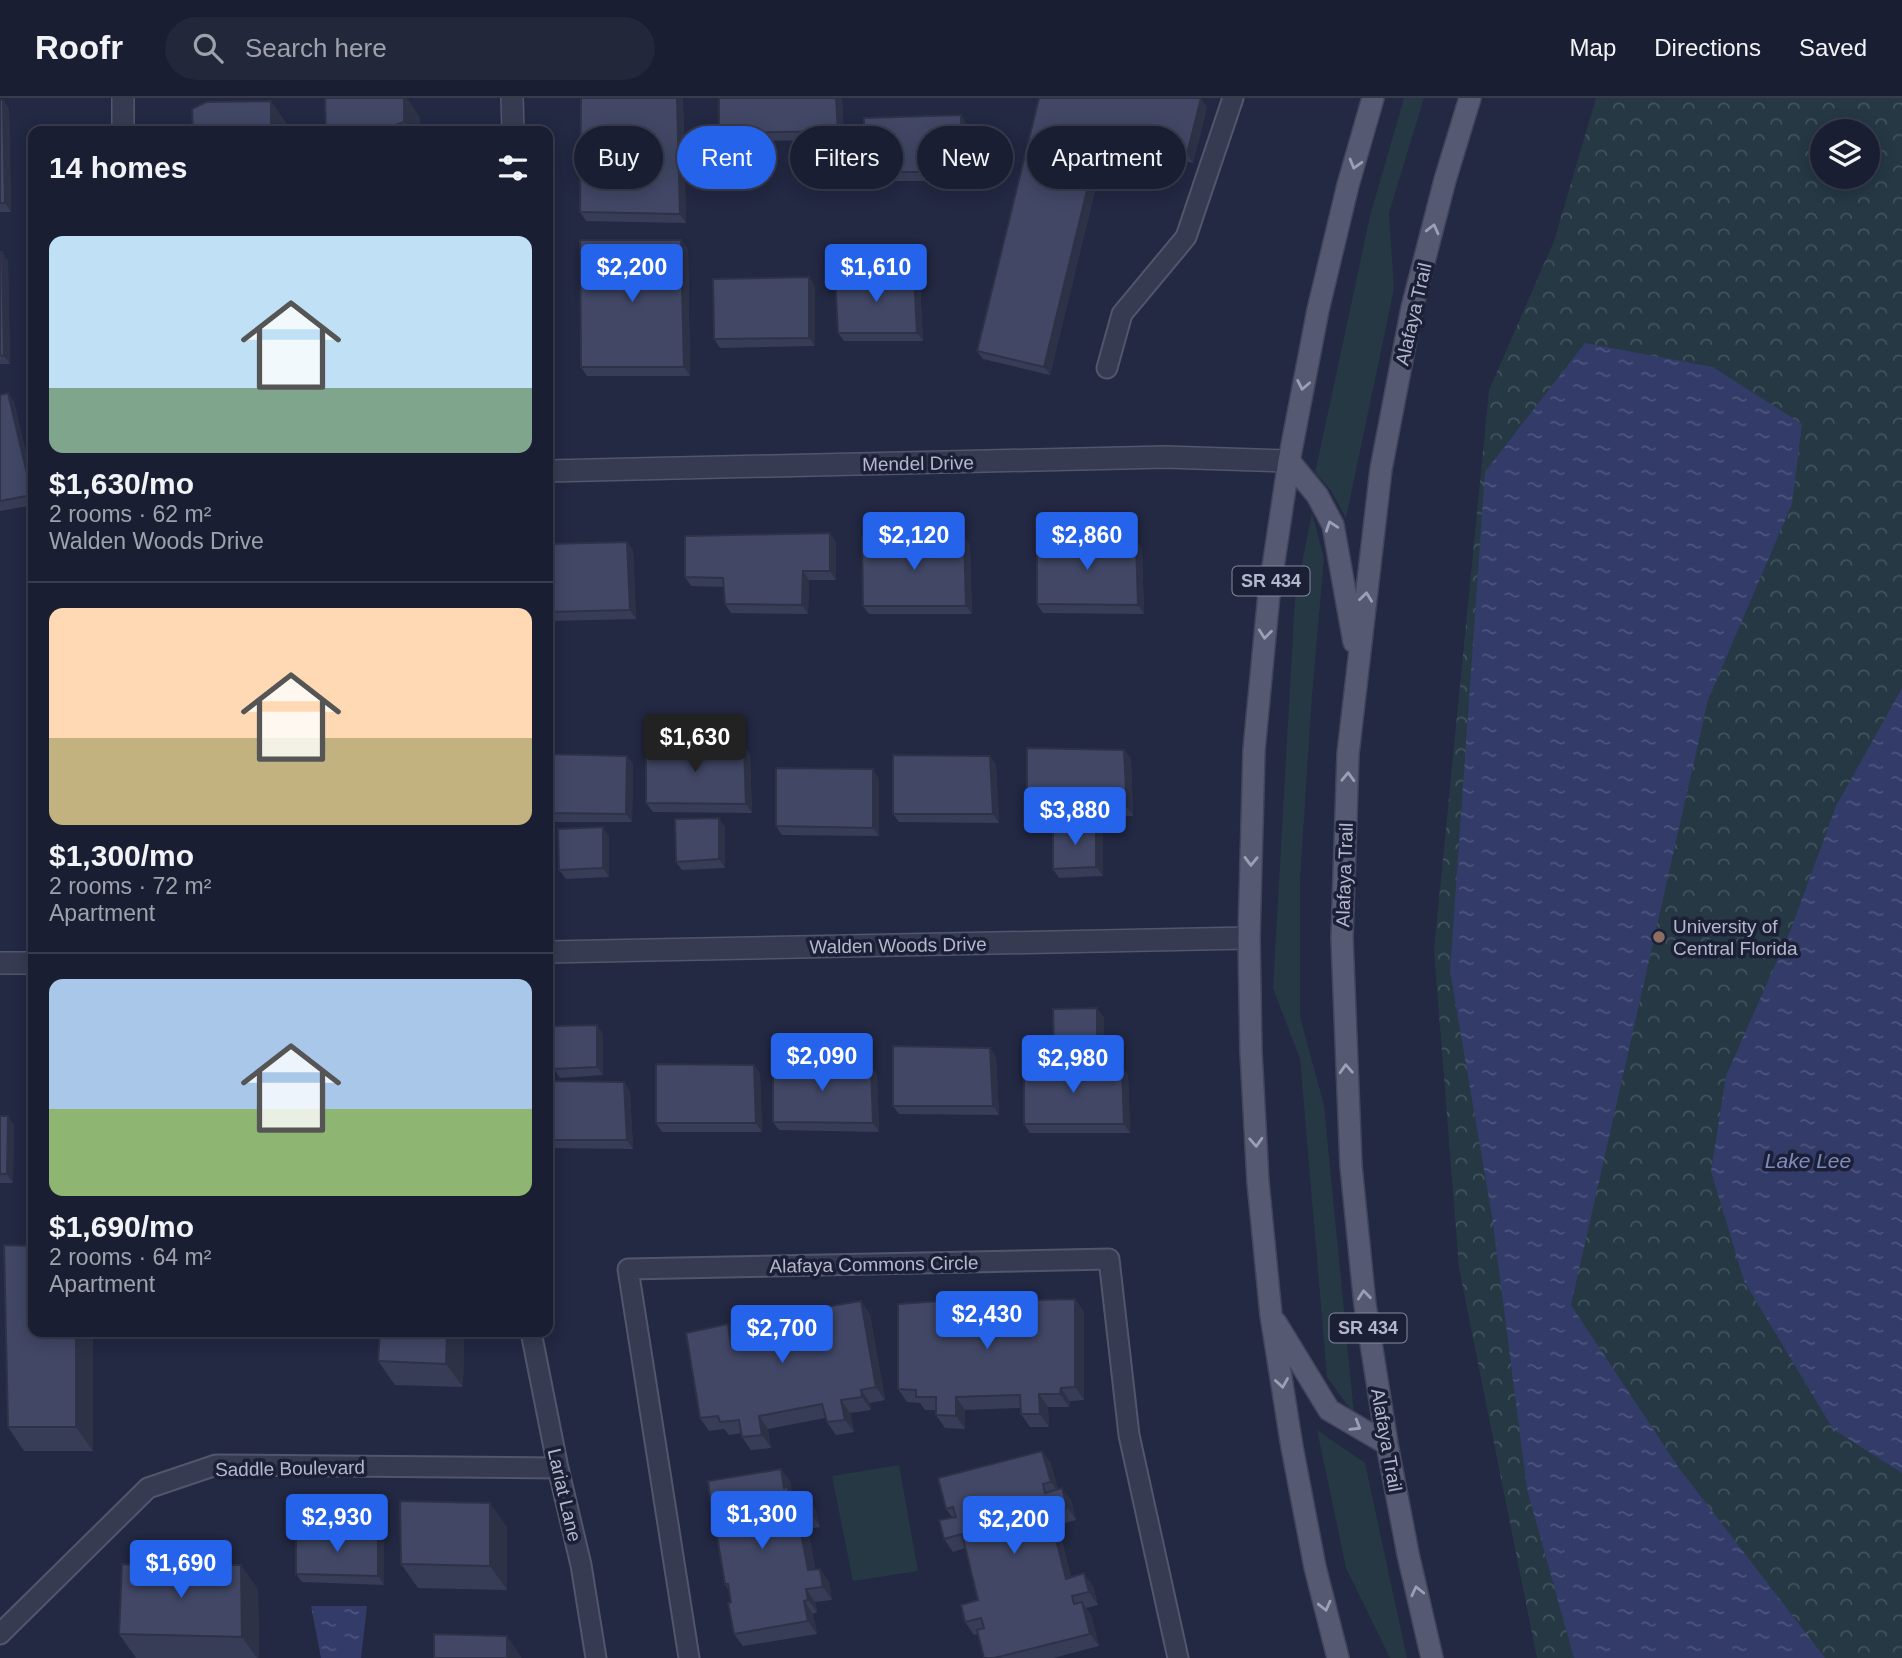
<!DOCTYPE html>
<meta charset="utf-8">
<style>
:root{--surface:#1a1e32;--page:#23273a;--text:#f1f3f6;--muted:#9fa2ac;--line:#383c4d;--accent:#2563eb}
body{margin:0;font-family:Helvetica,sans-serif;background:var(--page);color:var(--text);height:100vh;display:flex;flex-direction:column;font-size:26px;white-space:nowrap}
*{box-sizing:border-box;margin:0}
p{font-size:23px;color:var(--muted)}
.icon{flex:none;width:38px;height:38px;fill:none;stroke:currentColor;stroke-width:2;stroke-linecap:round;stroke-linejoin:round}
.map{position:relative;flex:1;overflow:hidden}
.panel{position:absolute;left:28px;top:28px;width:525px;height:1211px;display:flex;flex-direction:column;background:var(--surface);border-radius:14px;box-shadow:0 4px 18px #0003,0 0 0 2px var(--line)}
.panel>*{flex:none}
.banner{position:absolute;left:574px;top:28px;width:665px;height:63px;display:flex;gap:14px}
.controls{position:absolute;left:1810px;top:21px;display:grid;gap:14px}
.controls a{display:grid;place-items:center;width:70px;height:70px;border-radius:50%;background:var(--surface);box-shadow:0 4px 18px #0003,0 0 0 2px var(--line);font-size:35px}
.price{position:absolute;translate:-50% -60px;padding:0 16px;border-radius:7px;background:var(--accent);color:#fff;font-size:23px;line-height:46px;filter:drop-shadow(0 2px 4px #0008)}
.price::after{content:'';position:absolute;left:50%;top:42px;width:21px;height:16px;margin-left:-10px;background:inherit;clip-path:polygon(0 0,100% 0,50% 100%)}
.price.active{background:#222;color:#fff}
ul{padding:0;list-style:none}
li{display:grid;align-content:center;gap:14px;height:371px;padding:0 21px}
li+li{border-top:2px solid var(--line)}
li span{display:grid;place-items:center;height:217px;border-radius:14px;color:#555}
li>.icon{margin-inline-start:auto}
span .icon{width:126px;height:126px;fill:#fffc;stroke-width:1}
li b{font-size:30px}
h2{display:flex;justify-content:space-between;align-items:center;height:84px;padding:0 21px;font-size:30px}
.pill{padding:0 24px;border-radius:32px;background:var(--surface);box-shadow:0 4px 18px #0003,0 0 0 2px var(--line);font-size:24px;line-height:63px}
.pill.active{background:var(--accent);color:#fff}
header{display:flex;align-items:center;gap:42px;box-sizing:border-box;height:98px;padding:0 35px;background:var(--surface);border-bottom:2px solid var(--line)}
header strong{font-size:33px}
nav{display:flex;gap:38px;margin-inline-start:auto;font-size:24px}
.search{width:490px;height:63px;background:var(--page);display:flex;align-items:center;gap:18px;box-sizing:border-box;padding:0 24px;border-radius:38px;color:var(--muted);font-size:26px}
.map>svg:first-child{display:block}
.grass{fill:#253844}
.forest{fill:url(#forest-crowns);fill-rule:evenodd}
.water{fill:url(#water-ripples)}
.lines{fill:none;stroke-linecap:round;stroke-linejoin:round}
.service-casing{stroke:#52566c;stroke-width:23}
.minor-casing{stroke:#52566c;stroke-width:24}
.primary-casing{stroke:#41445b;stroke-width:24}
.service{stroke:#373b52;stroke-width:19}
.minor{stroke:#373b52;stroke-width:21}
.primary{stroke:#555a72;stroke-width:21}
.wall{fill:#383d57}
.shaded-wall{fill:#2e3247}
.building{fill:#414765;stroke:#2e3247;stroke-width:2}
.oneway{stroke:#9ca0b6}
.education-dot{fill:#8d6e63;stroke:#1c2037;stroke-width:2.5}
.labels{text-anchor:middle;stroke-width:7;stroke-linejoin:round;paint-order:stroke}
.shield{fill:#1c2037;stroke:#868a9f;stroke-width:2}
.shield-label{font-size:18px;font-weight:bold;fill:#b4b7cc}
.street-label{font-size:19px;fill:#b4b7cc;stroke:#1c2037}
.poi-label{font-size:19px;fill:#b4b7cc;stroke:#1c2037;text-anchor:start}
.water-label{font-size:21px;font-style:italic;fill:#808abb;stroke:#1c2037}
</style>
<header>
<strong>Roofr</strong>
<div class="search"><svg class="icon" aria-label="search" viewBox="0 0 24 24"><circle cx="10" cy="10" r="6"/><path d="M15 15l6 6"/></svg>Search here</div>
<nav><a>Map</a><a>Directions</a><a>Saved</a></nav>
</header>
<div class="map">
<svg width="1902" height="1560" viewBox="0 0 1902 1560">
<defs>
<pattern id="forest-crowns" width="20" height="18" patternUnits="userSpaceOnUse" patternTransform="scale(1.75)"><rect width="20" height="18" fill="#253844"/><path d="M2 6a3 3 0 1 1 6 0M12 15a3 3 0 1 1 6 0" fill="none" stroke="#42535e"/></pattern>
<pattern id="water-ripples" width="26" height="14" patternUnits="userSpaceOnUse" patternTransform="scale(1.75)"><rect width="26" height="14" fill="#333b69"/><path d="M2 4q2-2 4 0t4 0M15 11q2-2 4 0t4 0" fill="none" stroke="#4e557d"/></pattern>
</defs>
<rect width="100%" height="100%" fill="#232843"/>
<path class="grass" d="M1404,0H1424L1389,115L1394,191L1346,420L1330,391L1315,375L1370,118Z
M1312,415L1324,460L1312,598L1300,781V919L1324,1007L1354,1316L1327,1279L1300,961L1273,890L1295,500Z
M1317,1332L1365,1365L1407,1560H1390L1346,1470Z
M899,1367L918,1473L853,1483L832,1378Z"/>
<path class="forest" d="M1596,0H1902V1560H1537L1459,1170L1434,852L1489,292L1554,143ZM1822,33H1867V79H1822Z"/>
<path class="water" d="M1585,245L1713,269L1802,326L1792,406L1708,602L1571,1207L1679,1370L1825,1560H1574L1527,1391L1492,1118L1450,873L1485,374Z
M1902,590V1375L1833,1331L1744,1183L1711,1073L1726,978L1791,831L1836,708Z
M311,1508H367L361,1560H321Z"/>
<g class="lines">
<g class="service-casing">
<path id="service" d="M1107,270L1122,216L1186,139L1233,0
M531,1234L558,1370L581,1467L596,1560
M0,1536L148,1390L216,1367L558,1370
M689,1560L628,1171L1109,1161L1129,1337L1178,1560"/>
</g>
<g class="minor-casing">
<path id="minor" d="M123,0V33
M512,0L513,33
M548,373L1165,359L1289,363
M548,854L1249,840
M0,865H33"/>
</g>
<g class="primary-casing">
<path id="primary" d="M1289,363L1317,397L1333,427L1354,544
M1276,1225L1329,1312L1387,1346
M1338,1560L1315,1469L1292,1349L1271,1217L1258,1084L1251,954L1249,840L1254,652L1269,496L1289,363L1318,212L1348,87L1373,0
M1432,1560L1408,1456L1387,1346L1365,1207L1351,1068L1342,840L1348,656L1381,371L1412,210L1445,82L1470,0"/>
</g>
<use href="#service" class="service"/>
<use href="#minor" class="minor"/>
<use href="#primary" class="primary"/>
</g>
<path class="wall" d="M683,0L686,125L586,123L580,114Z
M719,0H842L844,42L725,43L719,35Z
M1039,0L1207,9L1193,65L1107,44L1050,277L983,261L977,253Z
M0,2H3L9,11L11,114H0Z
M420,19V33H326Z
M967,26L968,83H870L864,74Z
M688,151L690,278H587L581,269Z
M0,154L8,163L10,266H0Z
M914,177L920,186L923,243H844L838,235Z
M815,188V248L720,250L714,241Z
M8,295L14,304L33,385V407L0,413V297Z
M964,438L970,447L972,516H869L863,508Z
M627,444L633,452L636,521L548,523V446Z
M836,444V482H809L808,516L731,515L725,506L724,489L691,488L685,479Z
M1142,450L1144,516L1043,515L1037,506Z
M1124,652L1131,660L1133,718H1033L1027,709Z
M548,656L627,658L633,666L632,724H548Z
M750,656L752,715L653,714L646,705Z
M990,658L996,667L999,725L899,724L893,716Z
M879,680V738L782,737L776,728Z
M1096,727L1103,736V778L1059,780L1053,771Z
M725,729V770L682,772L676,764Z
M609,738V779L566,781L559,772Z
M1104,919V960L1060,962L1054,954Z
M603,936V977L560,980L554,971Z
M990,950L996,959L999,1017L899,1016L893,1008Z
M754,967L760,976L762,1034H662L656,1025Z
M1122,969L1128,977L1130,1035H1030L1024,1026Z
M877,976L879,1034L779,1032L773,1024Z
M548,983L630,993L633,1051L548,1050Z
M0,1018L14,1027L13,1085H0Z
M1025,1201L1033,1212L1075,1201L1084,1214V1302L1070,1303L1069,1309H1048L1049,1329H1030L1021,1316V1310L965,1312V1331L945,1330L936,1317V1312H925L920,1305L907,1304L898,1291L948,1215Z
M870,1216L885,1302L870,1305L871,1312L850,1315L854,1334L836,1337L827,1324L825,1320L768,1331L771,1350L751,1352L742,1339V1335L729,1337L724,1331L709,1333L700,1320L728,1226L737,1239L738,1247L820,1223L821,1230Z
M93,1234V1353H24L8,1329Z
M152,1234H344V1235H153Z
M464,1234L463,1289L395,1287L378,1263Z
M1042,1353L1051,1366L1058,1391L1071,1402L1076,1422L1058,1427L1071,1479L1093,1488L1098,1507L1086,1510L1091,1517L1099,1548L1053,1560H984L978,1536L974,1537L965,1524L978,1502L965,1450L953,1454L944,1441L952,1419L946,1411Z
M781,1371L790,1383L792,1394L796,1400L806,1398L815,1411L820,1429L808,1431L815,1471H820L829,1484L832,1502L815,1504L817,1514L813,1516L817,1536L743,1548L734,1536L729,1493L725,1486L717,1420L712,1414Z
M507,1429V1492L418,1490L401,1466Z
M384,1444V1487L302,1484L296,1476Z
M258,1491L259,1560H136L119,1536Z"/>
<path class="shaded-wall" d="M404,0H407L420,19V33H411L404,24Z
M677,0H683L686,125L680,116Z
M836,0H842L844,42L838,33Z
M1201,0L1207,9L1193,65L1187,56Z
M3,2L9,11L11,114L5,105Z
M271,3L287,26V33H271Z
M961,17L967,26L968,83L962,74Z
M1101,35L1107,44L1050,277L1044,269Z
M681,142L688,151L690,278L684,269Z
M2,154L8,163L10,266L4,258Z
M914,177L920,186L923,243L917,235Z
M809,179L815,188V248L809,240Z
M8,295L14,304L33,385V399Z
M830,435L836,444V482L830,473Z
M964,438L970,447L972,516L966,508Z
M1136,441L1142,450L1144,516L1138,507Z
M627,444L633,452L636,521L630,512Z
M803,473L809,482L808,516L802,507Z
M744,648L750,656L752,715L746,706Z
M1124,652L1131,660L1133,718L1127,709Z
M627,658L633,666L632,724L626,716Z
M990,658L996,667L999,725L993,716Z
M873,671L879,680V738L873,730Z
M719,720L725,729V770L719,761Z
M1096,727L1103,736V778L1096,769Z
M603,729L609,738V779L603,770Z
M1097,910L1104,919V960L1097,951Z
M597,927L603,936V977L597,969Z
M990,950L996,959L999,1017L993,1008Z
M754,967L760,976L762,1034L756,1025Z
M871,967L877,976L879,1034L873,1025Z
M1122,969L1128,977L1130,1035L1124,1026Z
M624,984L630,993L633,1051L627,1042Z
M8,1018L14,1027L13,1085L7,1076Z
M1025,1201L1034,1214V1235L1025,1222Z
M1075,1201L1084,1214V1302L1075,1289Z
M861,1203L870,1216L885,1302L876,1289Z
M940,1203L949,1216V1239L940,1226Z
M811,1210L820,1223L823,1244L814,1231Z
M728,1226L737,1239L740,1261L731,1248Z
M76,1234H93V1353L76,1329Z
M447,1234H464L463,1289L446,1266Z
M1061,1290L1070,1303L1069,1309L1060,1296Z
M861,1292L870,1305L871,1312L862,1299Z
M1039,1296L1048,1309L1049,1329L1040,1316Z
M956,1299L965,1312V1331L956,1318Z
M841,1302L850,1315L854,1334L845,1322Z
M759,1318L768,1331L771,1350L762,1337Z
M1042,1353L1051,1366L1060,1397L1051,1384Z
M781,1371L790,1383L792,1394L797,1401H790L784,1390Z
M1062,1390L1071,1402L1076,1422L1067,1409Z
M806,1398L815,1411L820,1429L811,1416Z
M490,1405L507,1429V1492L490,1468Z
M1049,1414L1058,1427L1075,1494L1066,1481Z
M798,1419L808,1431L817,1485L808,1472Z
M378,1435L384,1444V1487L378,1478Z
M241,1467L258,1491L259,1560H257L242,1539Z
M820,1471L829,1484L832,1502L823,1489Z
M1084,1475L1093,1488L1098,1507L1089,1494Z
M806,1491L815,1504L817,1514L808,1502Z
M804,1503L813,1516L817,1536L808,1523Z
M1082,1504L1091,1517L1099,1548L1090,1536Z
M507,1538L522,1560H507Z"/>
<path class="building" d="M325,0H404V24L389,29L388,33H326Z
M581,0H677L680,116L580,114Z
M719,0H836L838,33L719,35Z
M1039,0H1201L1187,56L1101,35L1044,269L977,253Z
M0,2H3L5,105H0Z
M271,3V33H193L192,11L206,4Z
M961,17L962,74H864V20Z
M580,142H681L684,269H581Z
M0,154H2L4,258L0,257Z
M914,177L917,235H838L835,179Z
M809,179V240L714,241L713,181Z
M8,295L32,397L0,403V297Z
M830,435V473H803L802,507L725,506L723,480L685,479V438Z
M964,438L966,508H863L862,440Z
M1136,441L1138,507L1037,506V442Z
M627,444L630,512L548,514V446Z
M646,646L744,648L746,706L646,705Z
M1027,650L1124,652L1127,709H1027Z
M548,656L627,658L626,716L548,715Z
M893,657L990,658L993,716H893Z
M31,660H33V719H31Z
M776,670L873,671V730L776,728Z
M719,720V761L676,764L675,721Z
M1096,727V769L1053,771V729Z
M603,729V770L559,772L558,731Z
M1097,910V951L1054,954L1053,911Z
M597,927V969L554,971V928Z
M893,948L990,950L993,1008H893Z
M31,961H33V1020H31Z
M773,965L871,967L873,1025L773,1024Z
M656,966L754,967L756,1025H656Z
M1024,967L1122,969L1124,1026H1024Z
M548,983L624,984L627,1042H548Z
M0,1018H8L7,1076H0Z
M4,1147L33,1148V1234H76V1329H8Z
M1025,1201V1222H1033V1202L1075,1201V1289L1061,1290L1060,1296H1039L1040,1316H1021L1020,1297L956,1299V1318L936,1317V1299H916V1292L898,1291V1206L940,1203V1226L948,1225V1202Z
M861,1203L876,1289L861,1292L862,1299L841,1302L845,1322L827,1324L822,1306L759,1318L762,1337L742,1339L739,1322L720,1324L718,1318L700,1320L686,1235L728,1226L731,1248L739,1246L736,1223L811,1210L814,1231L823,1230L819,1210Z
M380,1234H447L446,1266L378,1263Z
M1042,1353L1051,1384L1043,1386L1045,1395L1062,1390L1067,1409L1049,1414L1066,1481L1084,1475L1089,1494L1072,1498L1074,1506L1082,1504L1090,1536L994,1560H984L977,1532L984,1530L981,1520L965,1524L961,1507L978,1502L962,1436L944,1441L939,1422L956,1419L953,1409L946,1411L938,1380Z
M781,1371L784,1390L788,1388L790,1401L806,1398L811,1416L798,1419L808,1472L820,1471L823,1489L806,1491L808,1502L804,1503L808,1523L734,1536L728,1505L731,1504L728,1486H725L716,1432L718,1431L716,1414H712L708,1383Z
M400,1403L490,1405V1468L401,1466Z
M296,1435H378V1478L296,1476Z
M122,1466L241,1467L242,1539L119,1536Z
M434,1536L507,1538V1560H434Z"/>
<defs><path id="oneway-chevron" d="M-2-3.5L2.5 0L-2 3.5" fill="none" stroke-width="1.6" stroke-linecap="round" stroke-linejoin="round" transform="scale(1.75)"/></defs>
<g class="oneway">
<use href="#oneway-chevron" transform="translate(1355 66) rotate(106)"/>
<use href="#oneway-chevron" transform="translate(1433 131) rotate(-76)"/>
<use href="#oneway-chevron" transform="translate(1303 287) rotate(101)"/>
<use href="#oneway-chevron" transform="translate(1331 428) rotate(-109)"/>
<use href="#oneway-chevron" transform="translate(1366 499) rotate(-83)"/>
<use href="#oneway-chevron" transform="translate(1265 536) rotate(96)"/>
<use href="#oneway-chevron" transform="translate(1348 679) rotate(-88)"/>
<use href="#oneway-chevron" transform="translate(1251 763) rotate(91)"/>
<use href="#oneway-chevron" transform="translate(1346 971) rotate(-93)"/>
<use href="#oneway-chevron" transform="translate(1256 1044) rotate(87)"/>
<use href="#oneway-chevron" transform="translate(1364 1197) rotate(-96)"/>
<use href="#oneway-chevron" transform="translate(1282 1285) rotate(81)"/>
<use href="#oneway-chevron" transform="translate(1356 1328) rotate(31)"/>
<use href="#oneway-chevron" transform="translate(1417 1493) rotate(-103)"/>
<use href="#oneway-chevron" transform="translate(1325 1508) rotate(76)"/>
</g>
<circle class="education-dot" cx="1659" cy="839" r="7"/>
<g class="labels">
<g class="shield">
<rect x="1232.5" y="468.5" width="77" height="29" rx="5"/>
<rect x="1329.5" y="1215.5" width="77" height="29" rx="5"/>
</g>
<g class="shield-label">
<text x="1271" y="489">SR 434</text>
<text x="1368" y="1236">SR 434</text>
</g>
<g class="street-label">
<text transform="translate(1413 216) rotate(-77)" y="7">Alafaya Trail</text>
<text transform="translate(918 365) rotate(-1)" y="7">Mendel Drive</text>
<text transform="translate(1344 777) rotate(-88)" y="7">Alafaya Trail</text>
<text transform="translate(898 847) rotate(-1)" y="7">Walden Woods Drive</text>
<text transform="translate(874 1166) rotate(-1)" y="7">Alafaya Commons Circle</text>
<text transform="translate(1387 1342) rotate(80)" y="7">Alafaya Trail</text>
<text transform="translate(290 1370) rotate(-1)" y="7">Saddle Boulevard</text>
<text transform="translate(565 1397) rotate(77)" y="7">Lariat Lane</text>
</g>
<g class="poi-label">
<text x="1673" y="835">University of<tspan x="1673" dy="22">Central Florida</tspan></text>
</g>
<g class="water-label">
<text x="1808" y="1070">Lake Lee</text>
</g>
</g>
</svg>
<div class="controls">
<a><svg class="icon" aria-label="layers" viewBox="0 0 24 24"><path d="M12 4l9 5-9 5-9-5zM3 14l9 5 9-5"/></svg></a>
</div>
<b class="price" style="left:632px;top:206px">$2,200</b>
<b class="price" style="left:876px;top:206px">$1,610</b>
<b class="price" style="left:914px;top:474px">$2,120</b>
<b class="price" style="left:1087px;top:474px">$2,860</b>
<b class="price active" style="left:695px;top:676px">$1,630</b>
<b class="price" style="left:1075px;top:749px">$3,880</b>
<b class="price" style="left:822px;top:995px">$2,090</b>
<b class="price" style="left:1073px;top:997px">$2,980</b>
<b class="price" style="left:987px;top:1253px">$2,430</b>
<b class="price" style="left:782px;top:1267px">$2,700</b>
<b class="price" style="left:762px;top:1453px">$1,300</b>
<b class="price" style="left:337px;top:1456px">$2,930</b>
<b class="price" style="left:1014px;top:1458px">$2,200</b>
<b class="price" style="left:181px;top:1502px">$1,690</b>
<div class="banner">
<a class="pill">Buy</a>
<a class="pill active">Rent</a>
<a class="pill">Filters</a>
<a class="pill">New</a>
<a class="pill">Apartment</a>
</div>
<section class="panel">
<h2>14 homes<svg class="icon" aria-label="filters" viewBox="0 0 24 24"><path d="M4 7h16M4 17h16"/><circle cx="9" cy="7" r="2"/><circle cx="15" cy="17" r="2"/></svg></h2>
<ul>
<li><span style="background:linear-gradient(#bfe0f5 70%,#7fa58c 0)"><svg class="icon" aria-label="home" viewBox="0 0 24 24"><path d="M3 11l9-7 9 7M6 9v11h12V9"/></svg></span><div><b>$1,630/mo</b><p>2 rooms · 62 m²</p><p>Walden Woods Drive</p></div></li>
<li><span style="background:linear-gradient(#ffd9b3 60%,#c2b280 0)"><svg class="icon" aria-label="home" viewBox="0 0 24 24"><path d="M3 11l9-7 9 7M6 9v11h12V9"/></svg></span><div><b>$1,300/mo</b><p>2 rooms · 72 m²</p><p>Apartment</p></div></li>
<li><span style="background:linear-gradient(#a9c7e8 60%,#8fb573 0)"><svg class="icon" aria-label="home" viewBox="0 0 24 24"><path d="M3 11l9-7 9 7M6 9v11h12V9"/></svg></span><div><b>$1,690/mo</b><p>2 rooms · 64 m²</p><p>Apartment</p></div></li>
</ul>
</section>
</div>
